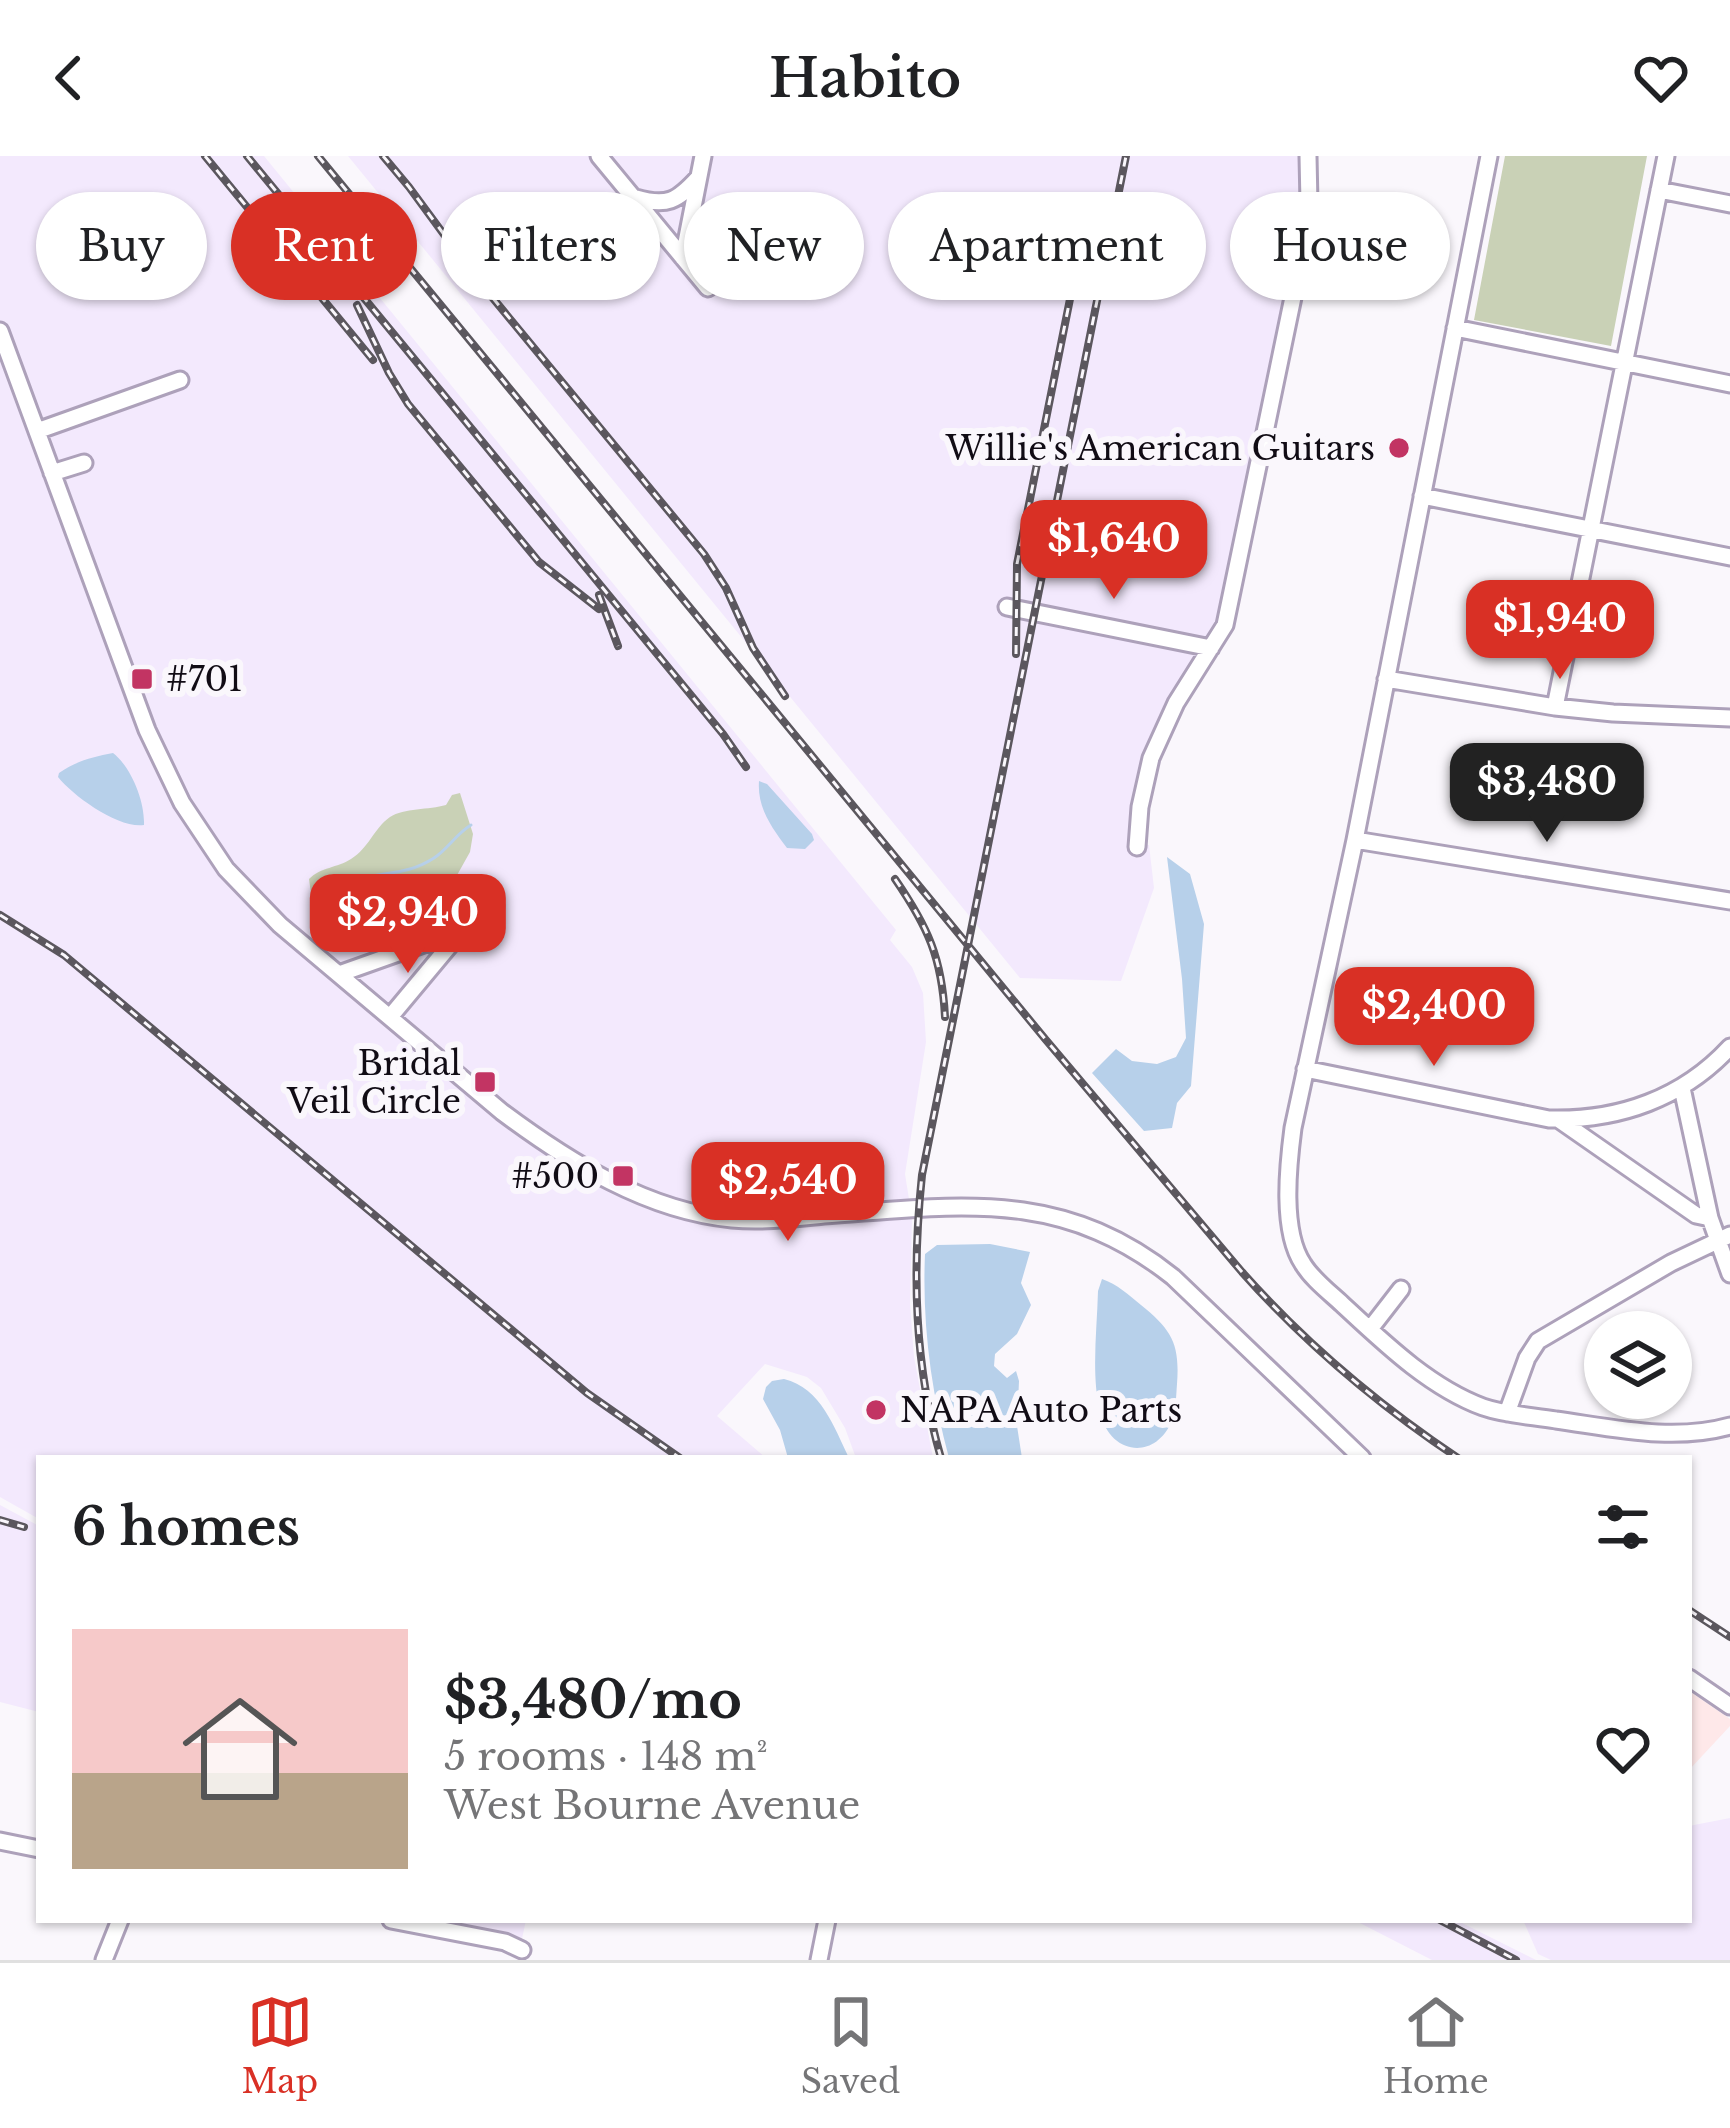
<!DOCTYPE html>
<meta charset="utf-8">
<style>
:root{--surface:#fff;--page:#f6f6f6;--text:#202124;--muted:#757577;--line:#e0e0e0;--accent:#d93025}
body{margin:0;font-family:"Libre Baskerville",serif;background:var(--page);color:var(--text);height:100vh;display:flex;flex-direction:column;font-size:45px;white-space:nowrap}
*{box-sizing:border-box;margin:0}
p{font-size:39px;color:var(--muted)}
.icon{flex:none;width:66px;height:66px;fill:none;stroke:currentColor;stroke-width:2;stroke-linecap:round;stroke-linejoin:round}
.map{position:relative;flex:1;overflow:hidden}
.side{position:absolute;left:36px;top:1299px;width:1656px;height:468px;display:flex;flex-direction:column;background:var(--surface);border-radius:0px;box-shadow:0 3px 9px #0004}
.side>*{flex:none}
.guide{position:absolute;left:36px;top:36px;width:1659px;height:108px;display:flex;gap:24px}
.tools{position:absolute;left:1584px;top:1155px;display:grid;gap:24px}
.tools a{display:grid;place-items:center;width:108px;height:108px;border-radius:50%;background:var(--surface);box-shadow:0 3px 9px #0004;font-size:60px}
.price{position:absolute;translate:-50% -102px;padding:0 27px;border-radius:24px;background:var(--accent);color:#fff;font-size:39px;line-height:78px;filter:drop-shadow(0 3px 6px #0008)}
.price::after{content:'';position:absolute;left:50%;top:72px;width:36px;height:27px;margin-left:-18px;background:inherit;clip-path:polygon(0 0,100% 0,50% 100%)}
.price.on{background:#222;color:#fff}
ul{padding:0;list-style:none}
li{display:flex;align-items:center;gap:36px;height:300px;padding:0 36px}
li span{display:grid;place-items:center;flex:none;width:336px;height:240px;border-radius:0px;color:#555}
li>.icon{margin-inline-start:auto}
span .icon{width:144px;height:144px;fill:#fffc;stroke-width:1}
li b{font-size:51px}
h2{display:flex;justify-content:space-between;align-items:center;height:144px;padding:0 36px;font-size:51px}
.chip{padding:0 42px;border-radius:54px;background:var(--surface);box-shadow:0 3px 9px #0004;font-size:42px;line-height:108px}
.chip.on{background:var(--accent);color:#fff}
header{display:flex;justify-content:space-between;align-items:center;height:156px;padding:0 36px;background:var(--surface);font-size:54px;font-weight:600}
.menu{display:flex;justify-content:space-around;align-items:center;height:168px;border-top:3px solid var(--line);background:var(--surface);font-size:33px;color:var(--muted)}
.menu a{display:grid;justify-items:center;gap:6px}
.menu .on{color:var(--accent)}
.map>svg:first-child{display:block}
.commercial{fill:#fee8e9}
.built{fill:#f3e9fd}
.green{fill:#c9d1b6}
.water{fill:#b7d0ea}
.lines{fill:none;stroke-linecap:round;stroke-linejoin:round}
.stream{stroke:#b7d0ea;stroke-width:3}
.minor-casing{stroke:#ada1ba;stroke-width:21}
.minor{stroke:#fff;stroke-width:15}
.rail-casing{stroke:#5b575e;stroke-width:8}
.rail{stroke:#faf7fc;stroke-width:3;stroke-dasharray:9;stroke-linecap:butt}
.poi-dot{fill:#c23463;stroke:#faf7fc;stroke-width:4.5}
.labels{text-anchor:middle;stroke-width:12;stroke-linejoin:round;paint-order:stroke}
.poi-label{font-size:33px;fill:#110c15;stroke:#faf7fc;text-anchor:end}
</style>
<header><svg class="icon" aria-label="back" viewBox="0 0 24 24"><path d="M15 5l-7 7 7 7"/></svg>Habito<svg class="icon" aria-label="heart" viewBox="0 0 24 24"><path d="M12 20l-8-8c-3-5 5-10 8-4 3-6 11-1 8 4z"/></svg></header>
<div class="map">
<svg width="1730" height="1804" viewBox="0 0 1730 1804">
<rect width="100%" height="100%" fill="#faf7fc"/>
<path class="commercial" d="M1689,1535L1730,1563V1570L1689,1614Z"/>
<path class="built" d="M0,0H264L896,774L890,784L912,811L923,837L926,886L905,1018L912,1062L910,1148L914,1201L933,1302H856L845,1272L821,1232L807,1221L765,1208L717,1260L766,1302H39V1363L0,1341Z
M348,0H1300L1303,46L1300,67L1218,463L1152,578L1141,608L1128,686L1149,689L1154,732L1121,825L1020,822Z
M0,1349L39,1370V1556L0,1546Z
M1730,1662V1804H1551L1538,1798L1523,1764H1689V1670Z
M392,1764H526L520,1792Z
M1354,1764H1456L1536,1804H1432Z"/>
<path class="green" d="M1505,0H1647L1611,190L1474,164Z
M460,637L473,678L470,696L456,721L443,735L425,745L354,768L339,762L329,749L319,747L311,738L309,723C321,711 337,712 351,703C369,692 374,672 390,661C404,652 429,654 446,649L452,639Z"/>
<path class="water" d="M113,597C131,611 145,645 144,669C119,673 73,640 58,621L59,617C76,605 93,601 113,597Z
M759,625L767,628L812,678L814,684L805,693L787,692C772,672 757,652 759,625Z
M1167,701L1190,718L1204,768L1191,930L1177,947L1172,972L1144,975L1092,917L1116,893L1132,905L1157,908L1176,901L1186,882L1182,823Z
M990,1088L1030,1096L1021,1127L1031,1149L1017,1178L995,1198L994,1210L1007,1222L1016,1215L1019,1225L1017,1270L1022,1302H949C931,1235 922,1168 925,1098L937,1089Z
M1102,1123C1117,1128 1129,1139 1141,1149C1172,1174 1180,1188 1177,1228C1176,1241 1176,1254 1172,1265C1154,1306 1109,1298 1100,1256C1091,1218 1097,1174 1098,1135Z
M784,1223C821,1232 834,1271 849,1302H788L780,1274L763,1243L766,1231L772,1225Z"/>
<g class="lines">
<path class="stream" d="M328,749C365,704 392,729 434,702C448,693 456,678 471,669"/>
<g class="minor-casing">
<path id="minor" d="M599,0L708,132
M1489,0L1355,684L1293,972C1288,1010 1281,1075 1303,1108C1312,1123 1329,1136 1342,1148C1383,1186 1429,1231 1483,1251C1506,1259 1532,1260 1556,1264C1614,1272 1673,1286 1730,1270
M1659,34L1730,48
M636,42C667,51 677,45 698,22
M683,102L703,0
M1455,172L1730,228
M0,175L147,574L182,647L226,713L280,769L502,956C569,1006 647,1055 732,1063C762,1066 794,1062 824,1059C957,1050 1060,1031 1173,1121L1362,1302
M37,275L180,224
M52,317L84,307
M1422,340L1730,401
M1007,451L1211,492
M1386,523L1555,551L1613,557L1730,562
M1555,551L1666,0
M1355,684L1730,745
M1137,691L1140,651L1151,602L1176,547L1225,469L1302,98L1309,47L1308,0
M339,818L460,775
M390,861L475,759L495,750
M1305,913L1549,963C1619,965 1683,942 1730,891
M1682,932L1710,1062L1730,1118
M1558,963L1696,1059L1710,1062
M1370,1173L1401,1133
M1507,1257L1527,1202L1538,1185L1671,1107L1730,1079
M1689,1522L1730,1550
M0,1685L39,1693
M391,1764L505,1786L522,1794
M104,1804L120,1764
M819,1804L827,1764"/>
</g>
<use href="#minor" class="minor"/>
<g class="rail-casing">
<path id="rail" d="M205,0L373,204
M247,0L723,578L746,611
M318,0L1046,884L1242,1116C1306,1188 1377,1248 1458,1302
M383,0L409,31L473,118L704,398L726,432L753,492L785,540
M357,149L389,217L408,248L539,406L599,453
M599,439L618,490
M1016,498L1017,408L1070,143
M895,723C928,771 942,802 945,861
M0,759L64,799L587,1237L680,1302
M941,1302C914,1209 912,1115 922,1019L1126,0
M0,1364L24,1371
M1689,1454L1730,1481
M1440,1764L1516,1804"/>
</g>
<use href="#rail" class="rail"/>
</g>
<g class="poi-dot">
<circle cx="1399" cy="292" r="12"/>
<rect x="130" y="511" width="24" height="24" rx="6"/>
<rect x="473" y="914" width="24" height="24" rx="6"/>
<rect x="611" y="1008" width="24" height="24" rx="6"/>
<circle cx="876" cy="1254" r="12"/>
</g>
<g class="labels">
<g class="poi-label">
<text x="1375" y="304">Willie's American Guitars</text>
<text x="166" y="535" text-anchor="start">#701</text>
<text x="461" y="919">Bridal<tspan x="461" dy="38">Veil Circle</tspan></text>
<text x="599" y="1032">#500</text>
<text x="900" y="1266" text-anchor="start">NAPA Auto Parts</text>
</g>
</g>
</svg>
<div class="tools">
<a><svg class="icon" aria-label="layers" viewBox="0 0 24 24"><path d="M12 4l9 5-9 5-9-5zM3 14l9 5 9-5"/></svg></a>
</div>
<b class="price" style="left:1114px;top:446px">$1,640</b>
<b class="price" style="left:1560px;top:526px">$1,940</b>
<b class="price on" style="left:1547px;top:689px">$3,480</b>
<b class="price" style="left:408px;top:820px">$2,940</b>
<b class="price" style="left:1434px;top:913px">$2,400</b>
<b class="price" style="left:788px;top:1088px">$2,540</b>
<div class="guide">
<a class="chip">Buy</a>
<a class="chip on">Rent</a>
<a class="chip">Filters</a>
<a class="chip">New</a>
<a class="chip">Apartment</a>
<a class="chip">House</a>
</div>
<section class="side">
<h2>6 homes<svg class="icon" aria-label="filters" viewBox="0 0 24 24"><path d="M4 7h16M4 17h16"/><circle cx="9" cy="7" r="2"/><circle cx="15" cy="17" r="2"/></svg></h2>
<ul>
<li><span style="background:linear-gradient(#f6c9c9 60%,#b9a48a 0)"><svg class="icon" aria-label="home" viewBox="0 0 24 24"><path d="M3 11l9-7 9 7M6 9v11h12V9"/></svg></span><div><b>$3,480/mo</b><p>5 rooms · 148 m²</p><p>West Bourne Avenue</p></div><svg class="icon" aria-label="heart" viewBox="0 0 24 24"><path d="M12 20l-8-8c-3-5 5-10 8-4 3-6 11-1 8 4z"/></svg></li>
</ul>
</section>
</div>
<nav class="menu">
<a class="on"><svg class="icon" aria-label="map" viewBox="0 0 24 24"><path d="M3 6l6-2 6 2 6-2v14l-6 2-6-2-6 2zM9 4v14M15 6v14"/></svg>Map</a>
<a><svg class="icon" aria-label="saved" viewBox="0 0 24 24"><path d="M7 4h10v16l-5-4-5 4z"/></svg>Saved</a>
<a><svg class="icon" aria-label="home" viewBox="0 0 24 24"><path d="M3 11l9-7 9 7M6 9v11h12V9"/></svg>Home</a>
</nav>
